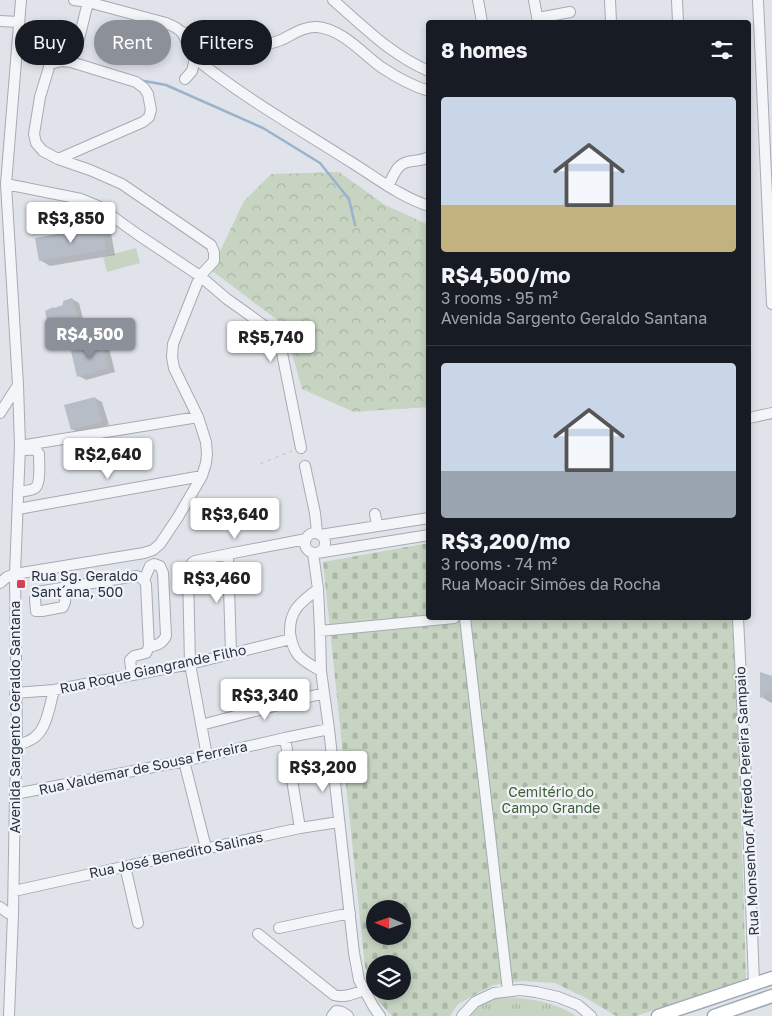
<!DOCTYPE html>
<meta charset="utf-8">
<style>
:root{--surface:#171b24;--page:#242831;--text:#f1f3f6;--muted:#9ea1a6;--line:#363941;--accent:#8c9099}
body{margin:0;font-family:"Golos Text",sans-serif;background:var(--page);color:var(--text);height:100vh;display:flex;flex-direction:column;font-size:19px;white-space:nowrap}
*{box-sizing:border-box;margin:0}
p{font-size:16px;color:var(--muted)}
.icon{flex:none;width:28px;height:28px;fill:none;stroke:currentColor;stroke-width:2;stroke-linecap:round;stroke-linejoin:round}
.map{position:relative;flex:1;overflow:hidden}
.sheet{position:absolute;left:426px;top:20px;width:325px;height:600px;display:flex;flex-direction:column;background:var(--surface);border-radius:5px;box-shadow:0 2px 8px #0003}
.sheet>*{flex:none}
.banner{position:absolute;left:15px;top:20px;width:336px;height:45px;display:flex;gap:10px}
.needle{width:32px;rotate:272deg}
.buttons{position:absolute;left:366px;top:900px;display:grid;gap:10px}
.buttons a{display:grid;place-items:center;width:45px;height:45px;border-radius:50%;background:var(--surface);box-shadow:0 2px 8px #0003;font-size:25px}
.price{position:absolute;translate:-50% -42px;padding:0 11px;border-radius:5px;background:#fff;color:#222;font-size:16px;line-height:32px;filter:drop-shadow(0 1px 2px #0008)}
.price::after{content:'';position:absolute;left:50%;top:30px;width:15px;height:11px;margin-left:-8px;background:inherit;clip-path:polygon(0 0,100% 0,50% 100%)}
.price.on{background:var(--accent);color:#fff}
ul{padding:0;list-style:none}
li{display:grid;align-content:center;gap:10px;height:265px;padding:0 15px}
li+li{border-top:1px solid var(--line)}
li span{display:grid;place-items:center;height:155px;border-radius:5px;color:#555}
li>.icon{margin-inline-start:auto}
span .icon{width:90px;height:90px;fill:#fffc;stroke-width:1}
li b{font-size:21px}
h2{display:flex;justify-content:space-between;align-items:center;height:60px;padding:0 15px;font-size:21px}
.tag{padding:0 18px;border-radius:22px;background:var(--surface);box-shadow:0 2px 8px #0003;font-size:18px;line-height:45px}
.tag.on{background:var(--accent);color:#fff}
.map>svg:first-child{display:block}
.grass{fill:url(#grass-tufts)}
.forest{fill:url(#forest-crowns)}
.cemetery{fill:url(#cemetery-stones);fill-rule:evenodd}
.pitch{fill:#c6d4c1}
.shadow{fill:#0003}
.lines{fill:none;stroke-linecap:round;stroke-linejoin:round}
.stream{stroke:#9ab2cb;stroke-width:2.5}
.building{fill:#b7bdc7}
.minor-casing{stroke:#a5abb4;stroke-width:12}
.major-casing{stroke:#9fa9b6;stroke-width:15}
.path{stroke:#bec2c9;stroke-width:1;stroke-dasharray:4 4;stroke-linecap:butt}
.minor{stroke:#f3f5f8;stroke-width:10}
.major{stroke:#fff;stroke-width:12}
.poi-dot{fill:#d44058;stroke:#f0f3f7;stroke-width:2}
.labels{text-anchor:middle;stroke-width:4.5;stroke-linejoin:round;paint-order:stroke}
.poi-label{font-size:14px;fill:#283242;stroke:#f0f3f7;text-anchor:start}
.street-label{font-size:14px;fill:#283242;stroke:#f0f3f7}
.park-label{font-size:14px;fill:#3d5f35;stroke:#f0f3f7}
</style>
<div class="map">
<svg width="772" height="1016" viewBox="0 0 772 1016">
<defs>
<pattern id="grass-tufts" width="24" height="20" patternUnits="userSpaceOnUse" patternTransform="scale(1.25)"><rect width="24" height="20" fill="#c6d4c1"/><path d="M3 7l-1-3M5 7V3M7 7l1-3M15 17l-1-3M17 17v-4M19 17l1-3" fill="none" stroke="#aab6a7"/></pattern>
<pattern id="forest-crowns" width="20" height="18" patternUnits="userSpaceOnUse" patternTransform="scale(1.25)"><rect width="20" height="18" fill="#c6d4c1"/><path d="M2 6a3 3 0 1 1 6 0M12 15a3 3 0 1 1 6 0" fill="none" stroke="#aab6a7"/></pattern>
<pattern id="cemetery-stones" width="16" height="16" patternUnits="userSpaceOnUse" patternTransform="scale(1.25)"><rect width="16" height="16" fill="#c6d4c1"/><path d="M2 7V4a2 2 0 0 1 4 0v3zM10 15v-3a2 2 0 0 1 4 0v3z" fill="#aab6a7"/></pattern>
</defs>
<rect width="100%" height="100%" fill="#e0e4ea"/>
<path class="grass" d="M495,997C523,997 552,1000 576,1016H467L477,1005Z"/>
<path class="forest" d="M339,172L385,205L429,225V407L354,412L302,389L284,325L211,270L244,201L271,174Z"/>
<path class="cemetery" d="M429,543V618H735L746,979L636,1016H616L586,998L555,983L522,981L493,985L458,1004L450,1016H392L379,1002L365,967L323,562ZM375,909H402V936H375ZM375,964H402V991H375Z"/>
<path class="pitch" d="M136,248L140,263L107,272L103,257Z"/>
<path class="shadow" d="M101,227L111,233L115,255L50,266L40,260Z
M72,299L79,303L85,326L57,334L50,330L55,309L64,306Z
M102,344L109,348L115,372L86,380L79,376Z
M95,398L102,402L109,425L79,433L72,429Z
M761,674L772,678V702L771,703L762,697Z"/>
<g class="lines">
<path class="stream" d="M139,80L166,85L263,128L320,163L349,199L355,225"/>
</g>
<path class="building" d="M102,226L106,250L39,261L35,238Z
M72,298L79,322L49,331L45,311L53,307L54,308L63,305V301Z
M102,343L109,368L77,377L71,351Z
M95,397L102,422L71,430L64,405Z
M760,672L772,676V692L760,698Z"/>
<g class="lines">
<g class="minor-casing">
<path id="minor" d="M74,0L89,2L99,5L166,23C171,25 179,28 182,33C189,42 186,51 196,59C243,97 296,127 346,159C373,175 398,196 429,206
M333,0C363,26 392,56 429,71
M478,0L482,22
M534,0L538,22
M610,0L611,22
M677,0L678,22
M758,0L772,304
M538,18L570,12
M0,21L18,22
M182,32C193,36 203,42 214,46C232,53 263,47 281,40C292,35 304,26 317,27C342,29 362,53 381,67C396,77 412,86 429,91
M18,35L50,64
M79,39L86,10L89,2
M185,79L192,71L195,59
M6,184L81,199L98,206L137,234L200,276L227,299L276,334L279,338L301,448
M388,186C395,173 397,162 413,161C419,160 424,160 429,157
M0,413L18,385
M749,418L772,413
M20,446L198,417
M305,466L315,513L317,533
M18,492C23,491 31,491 35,488C41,484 39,462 39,454C36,448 30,450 25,450
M18,509L202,476
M375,514L377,525
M305 543a10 10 0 1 1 20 0a10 10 0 1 1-20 0Z
M320,535L429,518
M313,553L318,589L320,631L321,671L329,729L354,953L359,980L373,1006L380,1016
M317,553L429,535
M228,554L231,654
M144,580L150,566L154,564L160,566L163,573L166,636C162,644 157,645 149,647
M0,583L7,577L15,574L144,553L153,550L160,544L178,517L202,476L206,463L207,454L206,442L198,417L174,368L172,357L173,344L200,276L214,261V252L211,245L122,184L90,170L58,159L43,151L36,143L34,134L40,97L50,64L61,61L71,62L136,82L144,88L148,94L151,110L149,117L143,122L58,159
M66,587L65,602L63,607L42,611H36L35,599L37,592L136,576C141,577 144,579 146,584L149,647L146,653L134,656L130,660L132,674
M318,589C301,602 289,610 290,633C291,640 294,650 298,655C304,662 313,666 321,671
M465,618L508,991
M738,618L748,821L754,984
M320,631L454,618
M15,693L54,690L190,664L291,639
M201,725L324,693
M285,738L300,828
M17,745C23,743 29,742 35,737C47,728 50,704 54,690
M207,756L190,664L188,572L192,563L195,561L228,554L306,539
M184,761L206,848
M15,794L184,761L285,738L329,729
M125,866L138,923
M14,891L300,828L339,822
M0,907L8,913L13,914
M279,928L350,913
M258,934L334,995C345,998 353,994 364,990
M9,1016L13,914L15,794L17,745L15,574L20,446L18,385L6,184L21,0
M332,1016L336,1011C342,1011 344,1013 348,1016
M462,1016L475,1002L494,993L520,990L536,992L558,997L578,1005L591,1016"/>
</g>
<g class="major-casing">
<path id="major" d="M658,1016L772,978
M714,1016L772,996"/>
</g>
<path class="path" d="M260,464L292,451"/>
<use href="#minor" class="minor"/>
<use href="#major" class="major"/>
</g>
<rect class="poi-dot" x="16" y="579" width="10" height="10" rx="2.5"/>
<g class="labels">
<g class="poi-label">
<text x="31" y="581">Rua Sg. Geraldo<tspan x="31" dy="16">Sant´ana, 500</tspan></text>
</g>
<g class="street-label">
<text transform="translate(153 669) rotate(-12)" y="5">Rua Roque Giangrande Filho</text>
<text transform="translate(15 717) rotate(-90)" y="5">Avenida Sargento Geraldo Santana</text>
<text transform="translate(143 768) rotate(-12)" y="5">Rua Valdemar de Sousa Ferreira</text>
<text transform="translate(747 801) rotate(-93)" y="5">Rua Monsenhor Alfredo Pereira Sampaio</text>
<text transform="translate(176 855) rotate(-12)" y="5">Rua José Benedito Salinas</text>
</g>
<g class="park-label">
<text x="551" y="797">Cemitério do<tspan x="551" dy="16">Campo Grande</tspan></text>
</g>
</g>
</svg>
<div class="buttons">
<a><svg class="needle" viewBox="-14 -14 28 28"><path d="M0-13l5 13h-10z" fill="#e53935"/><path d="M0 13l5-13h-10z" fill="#9ea1a6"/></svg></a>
<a><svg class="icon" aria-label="layers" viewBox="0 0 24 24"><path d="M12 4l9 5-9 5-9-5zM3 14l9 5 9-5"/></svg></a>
</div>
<b class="price" style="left:71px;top:244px">R$3,850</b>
<b class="price on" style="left:90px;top:360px">R$4,500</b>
<b class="price" style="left:271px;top:363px">R$5,740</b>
<b class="price" style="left:108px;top:480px">R$2,640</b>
<b class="price" style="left:235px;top:540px">R$3,640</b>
<b class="price" style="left:217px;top:604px">R$3,460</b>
<b class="price" style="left:265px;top:721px">R$3,340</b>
<b class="price" style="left:323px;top:793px">R$3,200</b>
<div class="banner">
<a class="tag">Buy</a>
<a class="tag on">Rent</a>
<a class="tag">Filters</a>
</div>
<section class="sheet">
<h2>8 homes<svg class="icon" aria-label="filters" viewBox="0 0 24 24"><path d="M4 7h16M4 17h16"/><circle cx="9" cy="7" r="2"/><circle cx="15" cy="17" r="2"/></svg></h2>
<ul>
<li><span style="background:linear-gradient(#c9d6e8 70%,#c2b280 0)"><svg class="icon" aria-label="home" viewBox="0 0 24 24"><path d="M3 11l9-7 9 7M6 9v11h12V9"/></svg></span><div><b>R$4,500/mo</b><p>3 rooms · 95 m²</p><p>Avenida Sargento Geraldo Santana</p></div></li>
<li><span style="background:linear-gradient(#c9d6e8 70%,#9aa5b1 0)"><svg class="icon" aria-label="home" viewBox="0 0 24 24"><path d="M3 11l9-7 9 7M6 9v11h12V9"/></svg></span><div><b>R$3,200/mo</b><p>3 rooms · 74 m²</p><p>Rua Moacir Simões da Rocha</p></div></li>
</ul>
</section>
</div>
